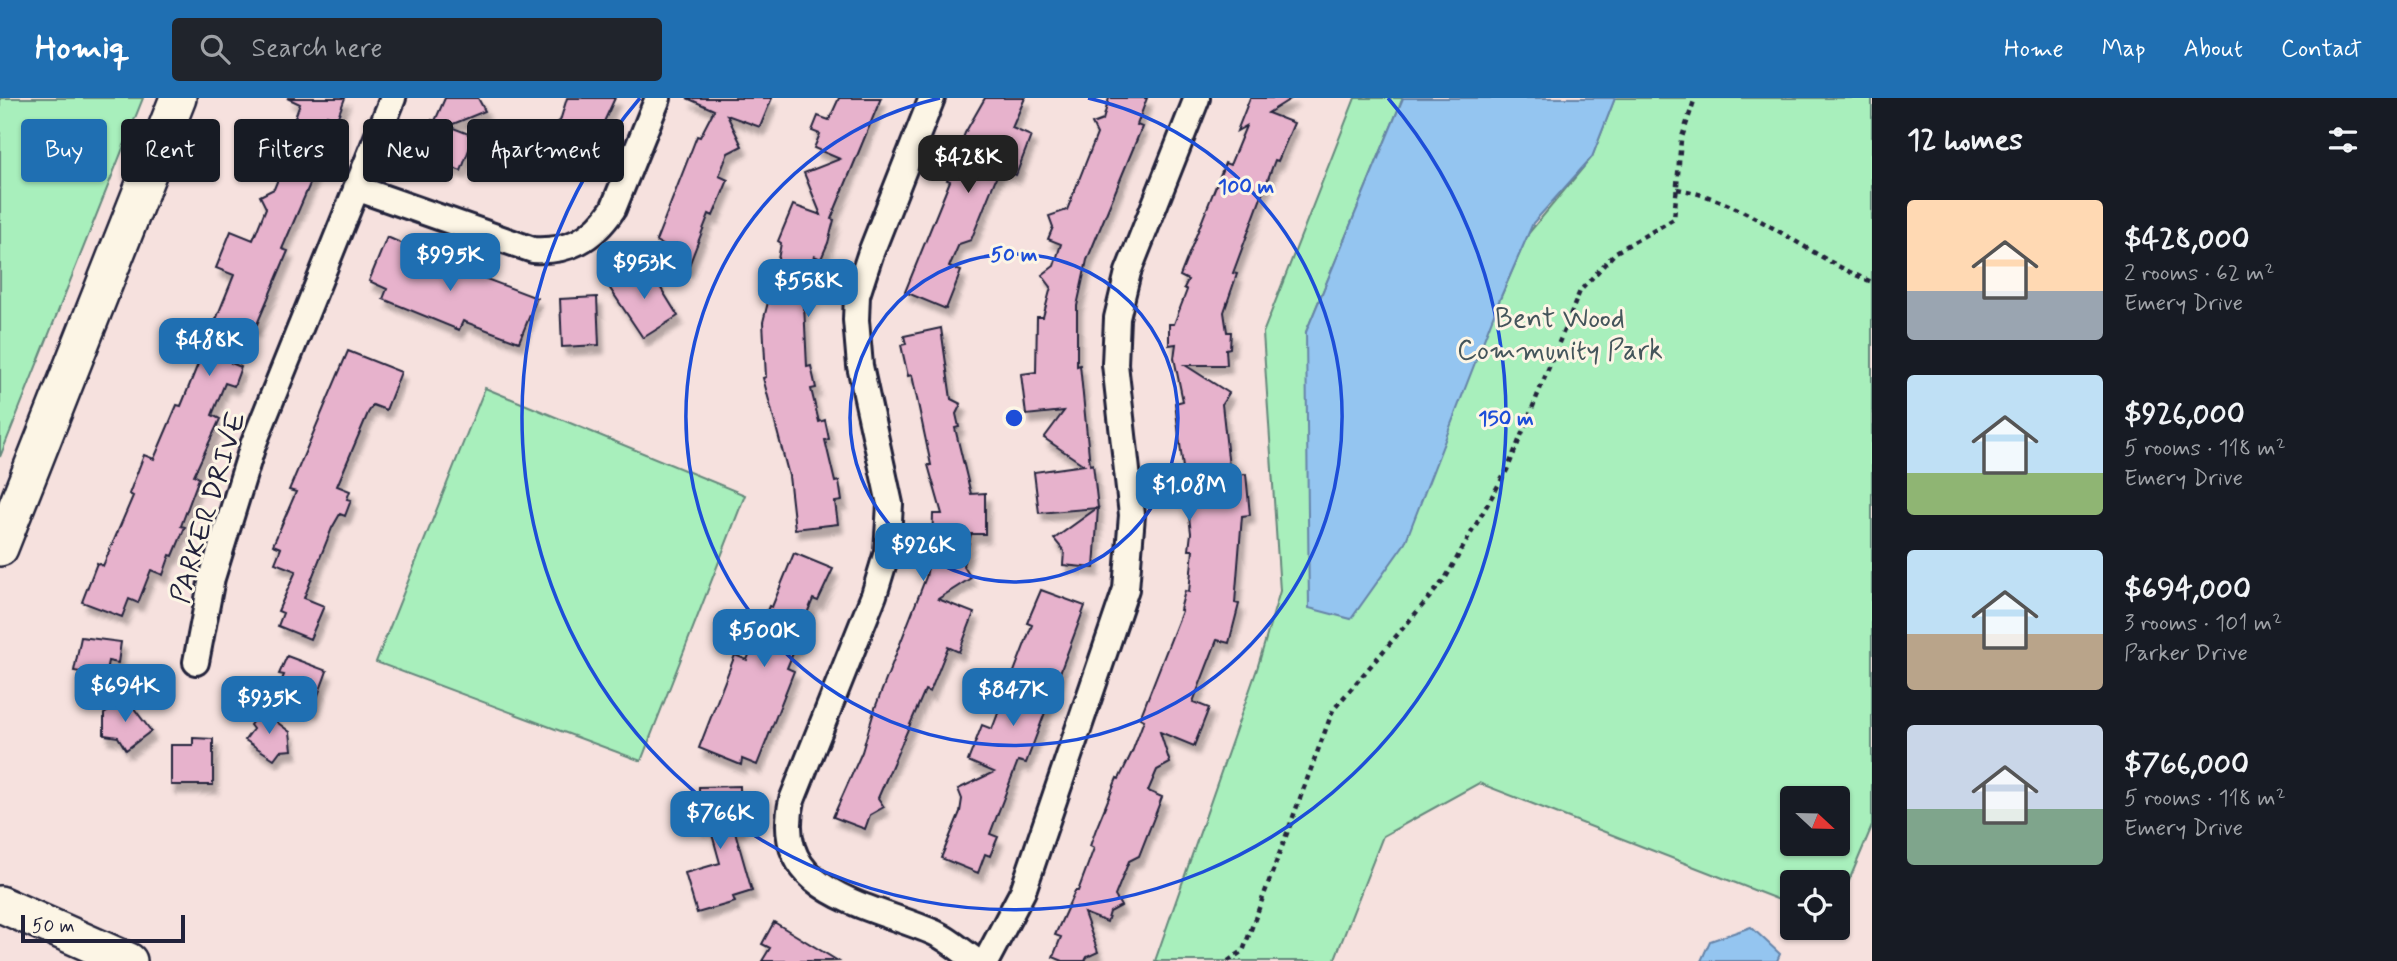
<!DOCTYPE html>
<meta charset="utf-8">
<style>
:root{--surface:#171b24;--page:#20242c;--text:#f1f3f6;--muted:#9ea1a6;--accent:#1f6fb2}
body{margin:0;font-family:Mynerve,sans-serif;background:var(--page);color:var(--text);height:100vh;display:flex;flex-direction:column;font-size:26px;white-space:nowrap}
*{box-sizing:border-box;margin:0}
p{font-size:23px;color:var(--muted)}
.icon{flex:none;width:38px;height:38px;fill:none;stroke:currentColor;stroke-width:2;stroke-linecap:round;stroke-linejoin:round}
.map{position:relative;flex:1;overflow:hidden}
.details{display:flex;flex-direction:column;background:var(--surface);width:525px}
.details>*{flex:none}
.guide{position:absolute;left:21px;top:21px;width:665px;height:63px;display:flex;gap:14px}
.needle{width:46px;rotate:112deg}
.fabs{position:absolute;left:1780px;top:688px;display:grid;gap:14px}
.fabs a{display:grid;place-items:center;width:70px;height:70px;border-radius:7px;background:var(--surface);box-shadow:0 2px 5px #0004;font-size:35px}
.scale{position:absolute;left:21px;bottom:18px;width:164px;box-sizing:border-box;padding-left:7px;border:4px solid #22223b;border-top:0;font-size:19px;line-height:24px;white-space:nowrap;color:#22223b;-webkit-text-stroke:5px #fcf5e5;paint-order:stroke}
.price{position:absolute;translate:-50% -60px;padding:0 16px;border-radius:14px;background:var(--accent);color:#fff;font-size:23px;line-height:46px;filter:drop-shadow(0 2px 4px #0008)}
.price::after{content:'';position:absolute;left:50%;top:42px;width:21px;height:16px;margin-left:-10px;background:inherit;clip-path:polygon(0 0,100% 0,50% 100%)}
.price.selected{background:#222;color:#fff}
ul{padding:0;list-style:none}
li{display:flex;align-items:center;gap:21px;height:175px;padding:0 35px}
li span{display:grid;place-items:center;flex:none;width:196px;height:140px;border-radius:7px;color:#555}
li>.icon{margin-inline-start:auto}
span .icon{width:84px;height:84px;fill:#fffc;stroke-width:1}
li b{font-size:30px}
h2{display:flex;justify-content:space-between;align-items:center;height:84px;padding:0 35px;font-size:30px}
.chip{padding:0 24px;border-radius:7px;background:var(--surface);box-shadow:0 2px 5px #0004;font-size:24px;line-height:63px}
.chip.selected{background:var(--accent);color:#fff}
header{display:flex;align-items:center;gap:42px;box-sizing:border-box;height:98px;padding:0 35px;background:var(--accent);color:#fff}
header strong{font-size:33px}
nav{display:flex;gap:38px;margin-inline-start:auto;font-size:24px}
.search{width:490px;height:63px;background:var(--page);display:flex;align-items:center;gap:18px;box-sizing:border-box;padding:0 24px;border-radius:7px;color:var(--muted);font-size:26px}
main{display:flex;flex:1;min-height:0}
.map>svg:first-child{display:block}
.green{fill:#a8efbc;stroke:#65887c;stroke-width:2;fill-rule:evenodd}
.water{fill:#94c5f0;stroke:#6684a8;stroke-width:2}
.building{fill:#e7b2cc;stroke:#22223b;stroke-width:2;filter:url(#shadow)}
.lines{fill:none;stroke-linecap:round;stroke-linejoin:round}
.street-casing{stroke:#22223b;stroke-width:30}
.secondary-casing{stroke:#22223b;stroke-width:40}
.path{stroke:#22223b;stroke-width:4.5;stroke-dasharray:5 5;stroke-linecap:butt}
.street{stroke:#fcf5e5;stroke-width:24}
.secondary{stroke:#fcf5e5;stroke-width:35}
.ring{fill:none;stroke:#1d4ed8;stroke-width:3.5}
.labels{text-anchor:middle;stroke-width:6;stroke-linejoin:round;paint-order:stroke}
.park-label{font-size:28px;fill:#44555b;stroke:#fcf5e5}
.street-label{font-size:28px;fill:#22223b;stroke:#fcf5e5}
.centre{fill:#1d4ed8;stroke:#fcf5e5;stroke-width:3.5}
.ring-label{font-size:21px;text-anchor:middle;font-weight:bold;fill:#1d4ed8;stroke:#fcf5e5;stroke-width:6;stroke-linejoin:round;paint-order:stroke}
</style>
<header>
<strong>Homiq</strong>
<div class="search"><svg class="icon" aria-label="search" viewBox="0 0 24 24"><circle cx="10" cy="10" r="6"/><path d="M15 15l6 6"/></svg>Search here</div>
<nav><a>Home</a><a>Map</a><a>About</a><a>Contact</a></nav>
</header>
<main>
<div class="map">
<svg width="1872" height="863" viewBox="0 0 1872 863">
<defs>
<filter id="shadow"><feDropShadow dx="4.5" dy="8" stdDeviation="2" flood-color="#0004"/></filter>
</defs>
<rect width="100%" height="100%" fill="#f6e1de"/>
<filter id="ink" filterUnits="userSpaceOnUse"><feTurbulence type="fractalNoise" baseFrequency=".0143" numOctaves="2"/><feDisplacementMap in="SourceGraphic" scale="14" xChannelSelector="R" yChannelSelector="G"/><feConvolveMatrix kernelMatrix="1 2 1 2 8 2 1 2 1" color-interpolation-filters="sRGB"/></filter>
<g filter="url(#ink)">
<path class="green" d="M0,0H143L0,359Z
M1355,0H1403L1306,234L1499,203L1528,136L1592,59L1615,0H1872V728L1838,809V784H1792V807L1479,685L1383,738L1334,863H1155L1257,571L1280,493L1263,235ZM1792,700H1838V746H1792Z
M485,290L745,397L641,663L376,564Z"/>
<path class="water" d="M1403,0H1615L1592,59L1533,125L1499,203L1405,445L1351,521L1309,510L1306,234Z
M1751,829L1780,856L1777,863H1701L1710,843Z"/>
<path class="building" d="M287,0H345L337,21L327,17L313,54L322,58L282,151L288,153L255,231L246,228L231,265L241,269L234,288L225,285L212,317L220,321L194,377L199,380L181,428L185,429L173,458L170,457L163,477L151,472L138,505L129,501L122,519L82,504L97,465L103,468L133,398L129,396L144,357L154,361L177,307L181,308L234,177L216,170L231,133L253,142L266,110L260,98L274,91L285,64L279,62L300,6Z
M445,0H478L485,13L448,28L474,38L461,73L422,58L432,22L435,23Z
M567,0H615L584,67L546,51L539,34L560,23Z
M687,0H772L760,29L727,17L742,48L728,55L719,78L728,82L713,118L709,116L688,170L658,158L670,151L656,143L697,38L700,39L714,12Z
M839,0H881L831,121L834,122L828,145L821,161L814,158L804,207L807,269L811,268L816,290L811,291L819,324L825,322L829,341L825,342L835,384L839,383L842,403L835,404L838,426L795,431L789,378L763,280L766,279L763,224L772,188L768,182L775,178L781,145L778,143L793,107L821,117L804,75L840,61L814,50L820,36L812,33L818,18L829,22Z
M985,0H1025L1012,30L1031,38L1016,77L1000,70L971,142L959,146L949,169L961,173L946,211L905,194L950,83L947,82L965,35Z
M1109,0H1147L1137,27L1142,29L1087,162L1077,208V268L1080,267L1090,367L1093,366L1098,410L1094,470L1063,467L1064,453L1054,441L1097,410L1039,415L1034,374L1084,367L1044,340L1064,313L1026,317L1021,276L1036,274L1037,219H1043L1051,189L1042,177L1054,168L1061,146L1048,141L1053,129L1049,118L1067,112L1097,36L1092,26L1103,22Z
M1250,0H1292L1268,15L1294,25L1278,63L1275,62L1233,175L1237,176L1224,214L1227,234H1231L1230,250L1226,251L1227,267H1185L1229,295L1222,306L1230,378L1246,376L1250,417L1242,418L1235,505L1239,506L1229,545L1217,542L1193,604L1209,610L1194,648L1160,634L1170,665L1157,672L1148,693L1162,699L1139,758L1129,763L1115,798L1121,808L1110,814L1107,824L1084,815L1098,854L1087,859L1085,863H1063L1053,859L1061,839L1055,837L1075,793H1078L1094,750L1090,748L1096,731L1117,680L1119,681L1132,654L1144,622L1140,620L1182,513L1180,512L1185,493L1189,494L1193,452H1189L1191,435L1175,305L1183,303L1174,260L1176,246L1169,247V226H1174L1187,192L1184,190L1188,182L1180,178L1225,65L1230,67L1246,28L1237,33Z
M387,139L427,156L424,165L457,179L460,171L537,200L519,244L463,223L459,232L383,201L387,191L369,183Z
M646,166L678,218L643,240L609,189Z
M597,199L599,247L562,249L560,201Z
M941,230L951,301L961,306L956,316L959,329L955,330L971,396L985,395V436H971L966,458L958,457L965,460L963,467L971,480L938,501L974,515L959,554L948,549L930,594L925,592L878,700L884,709L870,717L865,731L833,719L862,654L875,610L926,479L932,449L933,416H942L928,367H931L912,277L908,278L901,247L906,246L904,238Z
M348,253L401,274L386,312L373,307L368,315L337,388L350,393L347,401L351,402L345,418L340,416L332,430L304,500L324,508L310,541L278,528L283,515L278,513L296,473L275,465L281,450L273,447L296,394L289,392Z
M794,455L833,471L818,503L813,501L798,537L800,538L787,570L794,573L757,667L742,661L741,667L699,650L735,557L747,562L759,532L754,520L766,515L769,508L772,509Z
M1041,492L1085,508L1026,665L1018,663L990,736L998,739L990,758L985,756L978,775L941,760L960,714L962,701L958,691L994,674L968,663L982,627L992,631L1032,527L1027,525Z
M81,539L121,544L118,565L108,563L105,578L74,573Z
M287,558L327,573L313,611L276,596L284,577L279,576Z
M127,601L151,633L126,652L118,639L104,637V616Z
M261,612L290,634L292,652L280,653L274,661L245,642L253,631L250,627Z
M193,640L213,641V687H171V647H193Z
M740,688L741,731L734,730L752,793L733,799L735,804L697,815L685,775L720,765L710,729H699V689Z
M774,824L838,863H762L770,850L762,846Z"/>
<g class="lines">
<g class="street-casing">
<path id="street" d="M932,0L870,157L857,197L856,222L860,268L890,406L887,454L874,497L792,702C770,797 870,806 935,835C950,842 963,854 976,863
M356,90L533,152C569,154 593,141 613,111L658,0
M196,564L212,480L253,347L393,0
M986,863L1023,793L1126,491L1132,417L1115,266L1117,220L1128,174L1197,0"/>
</g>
<g class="secondary-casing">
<path id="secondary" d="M0,450L178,0
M0,806L129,863"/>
</g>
<path class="path" d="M1677,91C1749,103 1805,157 1872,184
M1228,863L1243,853L1333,612L1445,481L1507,372L1580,193L1616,154L1674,121L1681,42L1695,0"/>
<use href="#street" class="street"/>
<use href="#secondary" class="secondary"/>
</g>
</g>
<g class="ring">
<circle cx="1014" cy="320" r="164"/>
<path d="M1088 0A328 328 0 1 1 940 0"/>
<path d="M1388 0A492 492 0 1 1 640 0"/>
</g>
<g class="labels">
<g class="park-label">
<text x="1560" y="229">Bent Wood<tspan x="1560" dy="32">Community Park</tspan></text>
</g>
<g class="street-label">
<text transform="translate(207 409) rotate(-73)" y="10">PARKER DRIVE</text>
</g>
</g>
<circle cx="1014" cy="320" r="10" class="centre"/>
<g class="ring-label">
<text x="1246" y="95">100 m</text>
<text x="1014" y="163">50 m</text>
<text x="1506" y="327">150 m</text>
</g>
</svg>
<div class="fabs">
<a><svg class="needle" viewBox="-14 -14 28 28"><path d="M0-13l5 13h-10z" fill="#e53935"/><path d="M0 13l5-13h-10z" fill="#9ea1a6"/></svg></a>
<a><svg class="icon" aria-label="locate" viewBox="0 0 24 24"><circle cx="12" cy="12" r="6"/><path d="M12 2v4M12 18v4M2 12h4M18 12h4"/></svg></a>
</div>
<div class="scale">50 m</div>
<b class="price selected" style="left:968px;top:97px">$428K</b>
<b class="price" style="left:450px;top:195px">$995K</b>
<b class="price" style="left:644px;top:203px">$953K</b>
<b class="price" style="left:808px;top:221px">$558K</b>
<b class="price" style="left:209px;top:280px">$488K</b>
<b class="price" style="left:1189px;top:425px">$1.08M</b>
<b class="price" style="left:923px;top:485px">$926K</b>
<b class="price" style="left:764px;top:571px">$500K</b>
<b class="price" style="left:125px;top:626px">$694K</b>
<b class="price" style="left:1013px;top:630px">$847K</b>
<b class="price" style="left:269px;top:638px">$935K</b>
<b class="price" style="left:720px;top:753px">$766K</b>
<div class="guide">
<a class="chip selected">Buy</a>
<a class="chip">Rent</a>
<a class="chip">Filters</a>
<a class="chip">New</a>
<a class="chip">Apartment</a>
</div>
</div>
<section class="details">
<h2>12 homes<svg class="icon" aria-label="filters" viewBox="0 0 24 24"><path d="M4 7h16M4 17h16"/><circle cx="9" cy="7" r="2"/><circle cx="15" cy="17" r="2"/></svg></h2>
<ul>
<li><span style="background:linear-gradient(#ffd9b3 65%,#9aa5b1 0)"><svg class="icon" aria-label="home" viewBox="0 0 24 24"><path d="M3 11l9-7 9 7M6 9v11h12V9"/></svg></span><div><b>$428,000</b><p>2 rooms · 62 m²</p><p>Emery Drive</p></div></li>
<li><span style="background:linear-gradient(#bfe0f5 70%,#8fb573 0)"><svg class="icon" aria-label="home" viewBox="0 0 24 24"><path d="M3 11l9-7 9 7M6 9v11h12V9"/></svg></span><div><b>$926,000</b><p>5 rooms · 118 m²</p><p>Emery Drive</p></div></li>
<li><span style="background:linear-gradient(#bfe0f5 60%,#b9a48a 0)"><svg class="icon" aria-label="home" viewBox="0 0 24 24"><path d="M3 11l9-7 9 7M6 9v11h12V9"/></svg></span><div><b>$694,000</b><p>3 rooms · 101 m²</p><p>Parker Drive</p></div></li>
<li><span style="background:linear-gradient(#c9d6e8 60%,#7fa58c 0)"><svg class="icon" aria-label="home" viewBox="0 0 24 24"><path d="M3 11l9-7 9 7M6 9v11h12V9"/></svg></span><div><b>$766,000</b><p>5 rooms · 118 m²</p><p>Emery Drive</p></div></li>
</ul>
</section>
</main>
